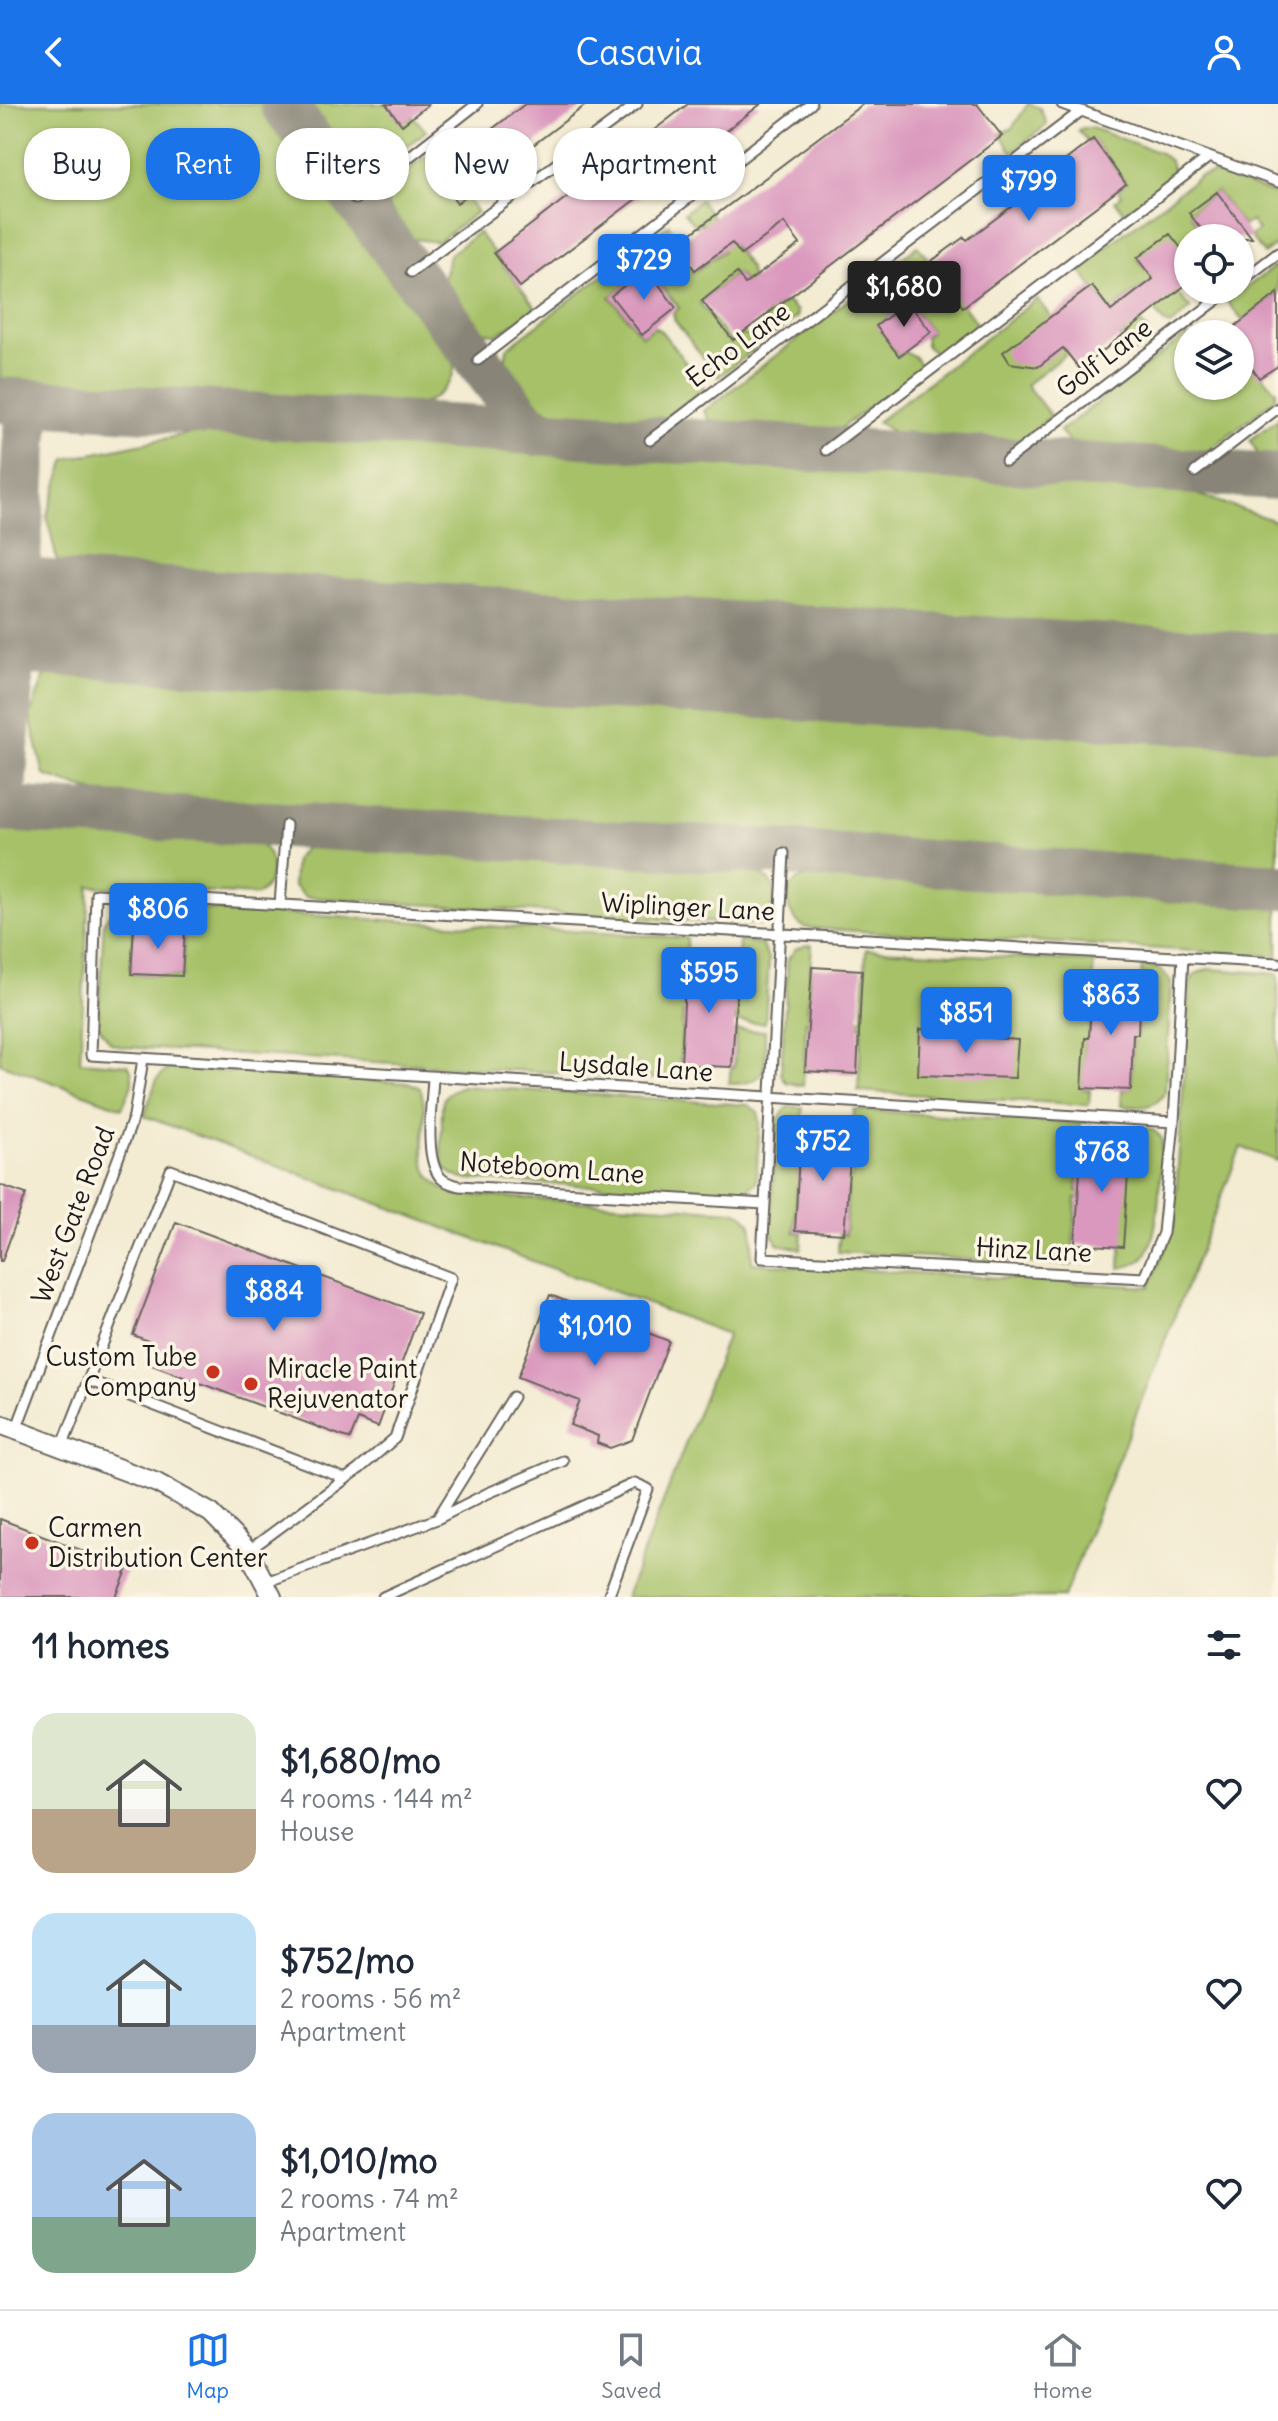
<!DOCTYPE html>
<meta charset="utf-8">
<style>
:root{--surface:#fff;--page:#f6f6f7;--text:#1f2937;--muted:#747a83;--line:#e0e1e3;--accent:#1a73e8}
body{margin:0;font-family:Delius,sans-serif;background:var(--page);color:var(--text);height:100vh;display:flex;flex-direction:column;font-size:30px;white-space:nowrap}
*{box-sizing:border-box;margin:0}
p{font-size:26px;color:var(--muted)}
.icon{flex:none;width:44px;height:44px;fill:none;stroke:currentColor;stroke-width:2;stroke-linecap:round;stroke-linejoin:round}
.map{position:relative;height:1493px;overflow:hidden}
.panel{display:flex;flex-direction:column;background:var(--surface);flex:1}
.panel>*{flex:none}
.hud{position:absolute;left:24px;top:24px;width:800px;height:72px;display:flex;gap:16px}
.buttons{position:absolute;left:1174px;top:120px;display:grid;gap:16px}
.buttons a{display:grid;place-items:center;width:80px;height:80px;border-radius:50%;background:var(--surface);box-shadow:0 2px 6px #0004;font-size:40px}
.price{position:absolute;translate:-50% -68px;padding:0 18px;border-radius:8px;background:var(--accent);color:#fff;font-size:26px;line-height:52px;filter:drop-shadow(0 2px 4px #0008)}
.price::after{content:'';position:absolute;left:50%;top:48px;width:24px;height:18px;margin-left:-12px;background:inherit;clip-path:polygon(0 0,100% 0,50% 100%)}
.price.current{background:#222;color:#fff}
ul{padding:0;list-style:none}
li{display:flex;align-items:center;gap:24px;height:200px;padding:0 32px}
li span{display:grid;place-items:center;flex:none;width:224px;height:160px;border-radius:24px;color:#555}
li>.icon{margin-inline-start:auto}
span .icon{width:96px;height:96px;fill:#fffc;stroke-width:1}
li b{font-size:34px}
h2{display:flex;justify-content:space-between;align-items:center;height:96px;padding:0 32px;font-size:34px}
.pill{padding:0 28px;border-radius:32px;background:var(--surface);box-shadow:0 2px 6px #0004;font-size:28px;line-height:72px}
.pill.current{background:var(--accent);color:#fff}
header{display:flex;justify-content:space-between;align-items:center;height:104px;padding:0 32px;background:var(--accent);color:#fff;font-size:36px;font-weight:600}
.tab-bar{display:flex;justify-content:space-around;align-items:center;height:112px;border-top:2px solid var(--line);background:var(--surface);font-size:22px;color:var(--muted)}
.tab-bar a{display:grid;justify-items:center;gap:4px}
.tab-bar .current{color:var(--accent)}
.map>svg:first-child{display:block}
.green{fill:#a6c168;stroke:#616e42;stroke-width:2}
.lines{fill:none;stroke-linecap:round;stroke-linejoin:round}
.taxiway{stroke:#888477;stroke-width:46}
.runway{stroke:#888477;stroke-width:116}
.building{fill:#da98be}
.service-casing{stroke:#67645c;stroke-width:13}
.minor-casing{stroke:#67645c;stroke-width:22}
.service{stroke:#fff;stroke-width:9}
.minor{stroke:#fff;stroke-width:18}
.poi-dot{fill:#c8321e;stroke:#fcf5e5;stroke-width:3}
.labels{text-anchor:middle;stroke-width:7;stroke-linejoin:round;paint-order:stroke}
.street-label{font-size:26px;fill:#1c1c1c;stroke:#fcf5e5}
.poi-label{font-size:26px;fill:#1c1c1c;stroke:#fcf5e5;text-anchor:start}
</style>
<header><svg class="icon" aria-label="back" viewBox="0 0 24 24"><path d="M15 5l-7 7 7 7"/></svg>Casavia<svg class="icon" aria-label="person" viewBox="0 0 24 24"><circle cx="12" cy="8" r="4"/><path d="M4 21q1-7 8-7t8 7"/></svg></header>
<div class="map">
<svg width="1278" height="1493" viewBox="0 0 1278 1493">
<rect width="100%" height="100%" fill="#fcf5e5"/>
<filter id="ink" filterUnits="userSpaceOnUse"><feTurbulence type="fractalNoise" baseFrequency=".0125" numOctaves="2"/><feDisplacementMap in="SourceGraphic" scale="16" xChannelSelector="R" yChannelSelector="G"/><feConvolveMatrix kernelMatrix="1 2 1 2 8 2 1 2 1" color-interpolation-filters="sRGB"/></filter>
<filter id="wash" filterUnits="userSpaceOnUse"><feTurbulence type="fractalNoise" baseFrequency=".006" numOctaves="4" result="noise"/><feDisplacementMap in="SourceGraphic" scale="32" xChannelSelector="R" yChannelSelector="G"/><feGaussianBlur stdDeviation="1.8" result="paint"/><feColorMatrix in="noise" values="0 0 0 0 0 0 0 0 0 0 0 0 0 0 0 0 0 1.4 0 .05"/><feComposite in="paint" operator="in"/></filter>
<g filter="url(#wash)">
<rect width="100%" height="100%" fill="#f3ebd2"/>
<path class="green" d="M0,0H264L450,245C463,271 444,291 420,301L0,276Z
M305,0H386L402,20L413,12L426,27L380,64L348,58Z
M1028,0L1040,4L1047,21L1012,48L1000,30L1012,24Z
M1083,24H1092L1161,49L1170,57L1174,70L1125,109L1115,97L1122,91L1118,86L1126,79L1093,36L1088,38L1078,26Z
M426,52L457,99L465,93L477,108L438,138L406,134L386,109L391,78Z
M1214,69L1278,91V139L1264,150L1250,132L1258,126L1251,117L1243,122L1217,88L1189,109L1208,134H1188V153L1137,155L1168,193L1176,188L1191,205L1170,222C1154,215 1152,195 1146,180L1117,202C1129,212 1148,219 1151,236L1132,250L1120,234L1127,227L1078,164L1200,72Z
M700,96L749,163L752,175L775,205L787,198L797,207V213L775,230L764,222V215L769,210L737,169L700,199L731,239L744,230L755,237V245L718,273L675,217L673,210L679,204L647,164L610,193L642,232L655,223L662,228L705,284L662,316L560,310L541,303L505,264L507,244L669,121L681,136L674,142L693,169L723,147L702,119L696,123L684,109Z
M478,128L536,204L497,231L476,225L442,182L449,151Z
M918,142L978,221L936,252L926,241L925,233L931,228L908,198L877,222L899,252L904,248L914,252L922,264L837,327L713,320L704,307Z
M1278,160V189L1243,217L1227,198Z
M1037,195L1051,213L1067,249L1026,281L1051,312L1018,339L897,330L877,318Z
M1188,230V282H1240V245L1276,287L1275,295L1207,348L1072,341L1060,327Z
M1278,315V353L1259,352L1250,336Z
M192,329L1194,389L1278,418V548L61,474L47,412L66,355Z
M50,556L1278,627V766L122,697L44,671L30,612Z
M0,723L258,739C277,752 276,778 257,791L89,782L80,957L128,961C138,976 128,989 122,1004L0,959Z
M308,741L759,769C783,783 776,802 761,821L737,820L305,793L293,781L295,755Z
M808,772L1278,799V852L807,824C790,818 780,792 795,778C799,775 803,774 808,772Z
M123,800L134,801L131,870L182,873L186,804L687,834L684,901L736,904L739,837L761,840L769,856L765,919L736,918V912L683,909L679,976L123,943L111,939L98,921L104,817L117,802Z
M807,841H812L807,912L863,915L866,845L1094,858L1089,926L1138,930L1142,861C1157,862 1163,865 1171,878L1165,988C1155,1006 1140,1003 1121,1002L1122,986L1131,985L1133,937L1085,935L1083,985L1090,986L1089,1001L858,987L862,921L806,917L803,982L786,978L781,970L788,855L796,845Z
M1208,865L1278,870V1057L1241,1043L1064,1493H626L728,1230L144,1012L157,975L169,964L410,979L420,984C435,1025 401,1067 454,1090L734,1107C761,1117 750,1134 752,1159L1149,1183L1174,1122L1190,879L1195,870Z
M736,926L765,927C764,961 772,980 729,980L731,964L734,963Z
M462,982L748,1001L758,1008L760,1017L756,1078L740,1090L464,1075C436,1067 440,1048 442,1023C442,1016 441,1005 443,997C446,988 454,985 462,982Z
M788,1003H803L801,1025H799L798,1073L852,1075L854,1006L1081,1019L1077,1087L1125,1089L1129,1023C1144,1023 1153,1022 1162,1035C1160,1062 1161,1134 1143,1154C1137,1161 1129,1162 1120,1164L1124,1096L1076,1094L1072,1161L838,1148L839,1131H845L848,1086L797,1083L794,1128L802,1129L801,1145L778,1140L770,1127L777,1016Z"/>
<g class="lines">
<path class="taxiway" d="M283,0L534,329
M0,296L1278,373
M0,705L784,749L1278,783
M2,705L28,298"/>
<path class="runway" d="M0,511L1278,588"/>
</g>
<g id="blocks">
<path class="building" d="M386,0H429L402,21Z
M525,0H587L457,99L436,68Z
M688,0H761L520,183L494,149Z
M863,0H977L1002,32L733,236L702,197L737,169L745,180L800,140L784,119L741,151L732,139L695,166L676,141Z
M1093,35L1126,80L963,203L929,159L964,133L967,136L1015,100L1013,97Z
M1217,88L1252,134H1208L1189,109Z
M1170,130L1188,153V179L1080,265L1063,244L1038,263L1010,259L1003,248L1092,182L1111,207L1153,175L1137,154Z
M647,164L676,204L642,231L611,192Z
M1278,189V262L1259,274L1240,248V230H1225Z
M908,198L931,228L899,252L876,222Z
M134,822L185,825L182,872L131,870Z
M686,859L738,862L732,963L681,961Z
M812,863L862,866L857,970L805,967Z
M1092,879L1140,882L1138,930H1133L1131,986L1082,984L1085,934H1089Z
M920,925L967,927V932L1018,936L1015,974L918,971Z
M800,1029L852,1031L844,1130L795,1127Z
M1082,1038L1130,1041L1123,1143L1075,1140Z
M0,1081L26,1090L2,1157H0Z
M176,1118L420,1209L378,1323L358,1315L350,1335L146,1259L153,1239L133,1231Z
M550,1191L669,1237L632,1336L610,1344L597,1339L598,1332L570,1321L580,1297L518,1273Z
M0,1415L128,1464L116,1493H0Z"/>
</g>
</g>
<g filter="url(#ink)">
<use href="#blocks" fill-opacity="0" stroke="#67645c" stroke-width="2"/>
<g class="lines">
<g class="service-casing">
<path id="service" d="M1062,0L1278,78
M355,95L477,0
M411,168L637,0
M1240,178L1278,149
M478,256L811,0
M650,336L1081,7
M826,346L1209,53
M1006,357L1230,186
M1195,368L1278,304
M784,749L762,1154L1144,1174L1163,1129L1174,1018
M280,800L286,721
M1183,853L1174,1018L91,951L96,790L1278,859
M433,973C432,999 423,1055 441,1074C446,1079 452,1080 459,1082L765,1100
M88,1276L346,1375
M16,1326L134,1012L143,955
M62,1343L171,1066L451,1174L395,1334L359,1365L248,1447
M439,1412L513,1293
M266,1478L437,1415L486,1390L563,1357
M383,1493L635,1379L648,1385L608,1493"/>
</g>
<g class="minor-casing">
<path id="minor" d="M0,1320L157,1379L211,1409L248,1447L272,1493"/>
</g>
<use href="#service" class="service"/>
<use href="#minor" class="minor"/>
</g>
</g>
<g class="poi-dot">
<circle cx="213" cy="1268" r="8"/>
<circle cx="251" cy="1280" r="8"/>
<circle cx="32" cy="1439" r="8"/>
</g>
<g class="labels">
<g class="street-label">
<text transform="translate(738 241) rotate(-37)" y="9">Echo Lane</text>
<text transform="translate(1104 254) rotate(-37)" y="9">Golf Lane</text>
<text transform="translate(688 803) rotate(3)" y="9">Wiplinger Lane</text>
<text transform="translate(636 963) rotate(4)" y="9">Lysdale Lane</text>
<text transform="translate(552 1064) rotate(4)" y="9">Noteboom Lane</text>
<text transform="translate(73 1111) rotate(-69)" y="9">West Gate Road</text>
<text transform="translate(1034 1146) rotate(3)" y="9">Hinz Lane</text>
</g>
<g class="poi-label">
<text x="197" y="1262" text-anchor="end">Custom Tube<tspan x="197" dy="30">Company</tspan></text>
<text x="267" y="1274">Miracle Paint<tspan x="267" dy="30">Rejuvenator</tspan></text>
<text x="48" y="1433">Carmen<tspan x="48" dy="30">Distribution Center</tspan></text>
</g>
</g>
</svg>
<div class="buttons">
<a><svg class="icon" aria-label="locate" viewBox="0 0 24 24"><circle cx="12" cy="12" r="6"/><path d="M12 2v4M12 18v4M2 12h4M18 12h4"/></svg></a>
<a><svg class="icon" aria-label="layers" viewBox="0 0 24 24"><path d="M12 4l9 5-9 5-9-5zM3 14l9 5 9-5"/></svg></a>
</div>
<b class="price" style="left:1029px;top:119px">$799</b>
<b class="price" style="left:644px;top:198px">$729</b>
<b class="price current" style="left:904px;top:225px">$1,680</b>
<b class="price" style="left:158px;top:847px">$806</b>
<b class="price" style="left:709px;top:911px">$595</b>
<b class="price" style="left:1111px;top:933px">$863</b>
<b class="price" style="left:966px;top:951px">$851</b>
<b class="price" style="left:823px;top:1079px">$752</b>
<b class="price" style="left:1102px;top:1090px">$768</b>
<b class="price" style="left:274px;top:1229px">$884</b>
<b class="price" style="left:595px;top:1264px">$1,010</b>
<div class="hud">
<a class="pill">Buy</a>
<a class="pill current">Rent</a>
<a class="pill">Filters</a>
<a class="pill">New</a>
<a class="pill">Apartment</a>
</div>
</div>
<section class="panel">
<h2>11 homes<svg class="icon" aria-label="filters" viewBox="0 0 24 24"><path d="M4 7h16M4 17h16"/><circle cx="9" cy="7" r="2"/><circle cx="15" cy="17" r="2"/></svg></h2>
<ul>
<li><span style="background:linear-gradient(#dfe7d0 60%,#b9a48a 0)"><svg class="icon" aria-label="home" viewBox="0 0 24 24"><path d="M3 11l9-7 9 7M6 9v11h12V9"/></svg></span><div><b>$1,680/mo</b><p>4 rooms · 144 m²</p><p>House</p></div><svg class="icon" aria-label="heart" viewBox="0 0 24 24"><path d="M12 20l-8-8c-3-5 5-10 8-4 3-6 11-1 8 4z"/></svg></li>
<li><span style="background:linear-gradient(#bfe0f5 70%,#9aa5b1 0)"><svg class="icon" aria-label="home" viewBox="0 0 24 24"><path d="M3 11l9-7 9 7M6 9v11h12V9"/></svg></span><div><b>$752/mo</b><p>2 rooms · 56 m²</p><p>Apartment</p></div><svg class="icon" aria-label="heart" viewBox="0 0 24 24"><path d="M12 20l-8-8c-3-5 5-10 8-4 3-6 11-1 8 4z"/></svg></li>
<li><span style="background:linear-gradient(#a9c7e8 65%,#7fa58c 0)"><svg class="icon" aria-label="home" viewBox="0 0 24 24"><path d="M3 11l9-7 9 7M6 9v11h12V9"/></svg></span><div><b>$1,010/mo</b><p>2 rooms · 74 m²</p><p>Apartment</p></div><svg class="icon" aria-label="heart" viewBox="0 0 24 24"><path d="M12 20l-8-8c-3-5 5-10 8-4 3-6 11-1 8 4z"/></svg></li>
</ul>
</section>
<nav class="tab-bar">
<a class="current"><svg class="icon" aria-label="map" viewBox="0 0 24 24"><path d="M3 6l6-2 6 2 6-2v14l-6 2-6-2-6 2zM9 4v14M15 6v14"/></svg>Map</a>
<a><svg class="icon" aria-label="saved" viewBox="0 0 24 24"><path d="M7 4h10v16l-5-4-5 4z"/></svg>Saved</a>
<a><svg class="icon" aria-label="home" viewBox="0 0 24 24"><path d="M3 11l9-7 9 7M6 9v11h12V9"/></svg>Home</a>
</nav>
